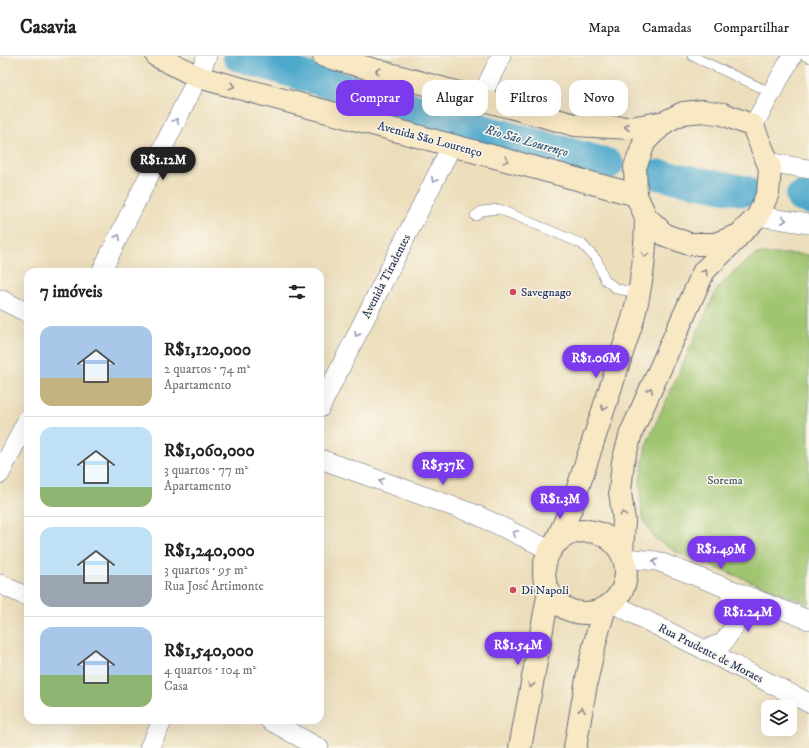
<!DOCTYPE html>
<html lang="pt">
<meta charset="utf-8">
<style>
:root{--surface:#fff;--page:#f2f2f2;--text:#222;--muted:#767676;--line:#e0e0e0;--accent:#7c3aed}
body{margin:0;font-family:"IM FELL DW Pica",serif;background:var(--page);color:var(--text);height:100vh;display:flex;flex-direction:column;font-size:15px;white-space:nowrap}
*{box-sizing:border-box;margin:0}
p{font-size:13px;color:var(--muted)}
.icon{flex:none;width:22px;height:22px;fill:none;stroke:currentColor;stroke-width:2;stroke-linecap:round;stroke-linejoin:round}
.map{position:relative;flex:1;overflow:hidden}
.drawer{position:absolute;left:24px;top:212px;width:300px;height:456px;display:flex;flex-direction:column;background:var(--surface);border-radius:12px;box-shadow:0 4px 16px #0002}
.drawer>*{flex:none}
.hud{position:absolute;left:336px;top:24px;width:380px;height:36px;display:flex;gap:8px}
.controls{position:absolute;left:761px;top:644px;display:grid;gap:8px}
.controls a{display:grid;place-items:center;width:36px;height:36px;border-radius:8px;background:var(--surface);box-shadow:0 4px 16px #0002;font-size:20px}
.price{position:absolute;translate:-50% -34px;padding:0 9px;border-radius:14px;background:var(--accent);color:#fff;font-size:13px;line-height:26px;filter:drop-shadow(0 1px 2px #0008)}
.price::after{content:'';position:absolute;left:50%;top:24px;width:12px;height:9px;margin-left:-6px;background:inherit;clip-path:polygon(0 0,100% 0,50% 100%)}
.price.selected{background:#222;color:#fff}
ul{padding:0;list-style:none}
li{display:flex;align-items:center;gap:12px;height:100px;padding:0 16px}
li+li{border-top:1px solid var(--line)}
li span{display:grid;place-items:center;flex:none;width:112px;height:80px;border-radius:12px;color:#555}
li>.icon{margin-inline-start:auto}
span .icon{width:48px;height:48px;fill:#fffc;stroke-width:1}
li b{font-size:17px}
h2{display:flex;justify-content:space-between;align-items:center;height:48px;padding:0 16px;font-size:17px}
.pill{padding:0 14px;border-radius:12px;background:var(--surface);box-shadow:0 4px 16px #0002;font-size:14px;line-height:36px}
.pill.selected{background:var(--accent);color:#fff}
header{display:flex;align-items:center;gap:24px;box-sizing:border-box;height:56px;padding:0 20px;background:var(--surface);border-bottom:1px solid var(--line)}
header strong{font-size:19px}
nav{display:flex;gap:22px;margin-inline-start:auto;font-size:14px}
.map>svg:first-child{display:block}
.green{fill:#a0c570;stroke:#5e7a67}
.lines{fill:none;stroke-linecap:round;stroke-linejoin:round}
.river{stroke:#4ea8cc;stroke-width:31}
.service-casing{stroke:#646c7f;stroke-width:10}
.minor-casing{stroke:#646c7f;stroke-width:20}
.secondary-casing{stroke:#646c7f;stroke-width:24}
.service{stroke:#fff;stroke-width:9}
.minor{stroke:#fff;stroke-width:19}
.secondary{stroke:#f8e8c3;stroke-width:22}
.oneway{stroke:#8a8c90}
.oneway2{stroke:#8d97ae}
.poi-dot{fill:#d1495b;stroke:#fbf7ec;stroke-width:1.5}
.labels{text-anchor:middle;stroke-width:3;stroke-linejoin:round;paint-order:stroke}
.street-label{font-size:12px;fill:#1b2f5e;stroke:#fbf7ec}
.poi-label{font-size:12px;fill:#1b2f5e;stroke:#fbf7ec;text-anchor:start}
.park-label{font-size:12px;fill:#435c63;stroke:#fbf7ec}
.water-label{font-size:13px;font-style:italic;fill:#2d5984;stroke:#fbf7ec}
</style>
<header>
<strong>Casavia</strong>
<nav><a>Mapa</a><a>Camadas</a><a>Compartilhar</a></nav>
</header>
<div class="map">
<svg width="809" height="692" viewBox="0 0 809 692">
<rect width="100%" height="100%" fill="#fbf7ec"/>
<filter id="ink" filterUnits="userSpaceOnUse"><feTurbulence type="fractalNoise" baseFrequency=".025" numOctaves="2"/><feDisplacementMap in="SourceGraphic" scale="8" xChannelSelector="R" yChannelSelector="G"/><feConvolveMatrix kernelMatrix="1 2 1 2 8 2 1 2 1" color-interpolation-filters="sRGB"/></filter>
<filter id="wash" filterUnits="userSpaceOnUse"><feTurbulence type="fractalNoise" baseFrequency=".012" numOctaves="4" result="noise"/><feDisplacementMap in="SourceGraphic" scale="16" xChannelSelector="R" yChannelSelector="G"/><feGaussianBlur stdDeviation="0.9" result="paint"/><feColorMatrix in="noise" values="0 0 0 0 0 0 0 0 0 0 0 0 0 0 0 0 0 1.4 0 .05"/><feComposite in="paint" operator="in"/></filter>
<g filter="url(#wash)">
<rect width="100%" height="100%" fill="#ecdebb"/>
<path class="green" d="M756,198H794L809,199V548L678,497L654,482L642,461L640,425L646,389L718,231L733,216Z"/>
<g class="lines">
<path class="river" d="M238,0L488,75L608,108
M659,119L745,135
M801,141L809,143"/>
</g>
</g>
<g filter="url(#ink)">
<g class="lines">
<g class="service-casing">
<path id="service" d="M692,0L772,37
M805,0L809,2
M475,160L482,155L499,153L582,188L597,204L605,224L617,233L639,237"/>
</g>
<g class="minor-casing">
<path id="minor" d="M480,43L501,0
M753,70L792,0
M767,106L809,113
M758,160L809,168
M101,216L198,21L207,0
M0,243L28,257
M320,352L452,89
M320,403L477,459L550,494
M0,418L28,362
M625,502L657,505L809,564
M0,528L28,541
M612,547L809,647
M704,594L723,587L734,571L736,554L728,533
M269,664L319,692
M149,692L163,664"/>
</g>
<g class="secondary-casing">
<path id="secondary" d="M157,0L198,21L636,139
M324,0L575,69L630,72L665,66
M703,55L723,58L753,70L770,112L768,137L758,160L739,179L715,188H689L665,179L646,161L636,139L635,111L645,85L665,66L683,57Z
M544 516a41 41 0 1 1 82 0a41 41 0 1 1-82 0Z
M555,488L572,450L633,263C642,229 646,197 646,161
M622,497L624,465L620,436L623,406L631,377L704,215L736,183
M520,692L549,535
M575,692C583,645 590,597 605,552"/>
</g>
<use href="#service" class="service"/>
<use href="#minor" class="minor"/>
<use href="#secondary" class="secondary"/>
</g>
<defs><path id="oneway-chevron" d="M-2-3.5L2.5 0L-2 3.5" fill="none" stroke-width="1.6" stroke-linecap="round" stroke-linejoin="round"/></defs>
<g class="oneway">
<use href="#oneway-chevron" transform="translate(378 15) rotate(-165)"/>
<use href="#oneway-chevron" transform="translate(232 30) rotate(15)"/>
<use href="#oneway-chevron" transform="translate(627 71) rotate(180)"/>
<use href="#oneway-chevron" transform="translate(506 104) rotate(15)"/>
<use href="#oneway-chevron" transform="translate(645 199) rotate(97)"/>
<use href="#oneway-chevron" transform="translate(705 216) rotate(-57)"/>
<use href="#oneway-chevron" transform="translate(650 334) rotate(-66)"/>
<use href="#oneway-chevron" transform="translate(604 352) rotate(108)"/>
<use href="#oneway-chevron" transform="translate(623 458) rotate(-98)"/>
<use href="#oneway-chevron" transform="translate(531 629) rotate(101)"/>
<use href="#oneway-chevron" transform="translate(582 654) rotate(-80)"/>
</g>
<g class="oneway2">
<use href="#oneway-chevron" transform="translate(176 65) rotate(-64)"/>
<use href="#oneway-chevron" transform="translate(434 124) rotate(117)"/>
<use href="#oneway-chevron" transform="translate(784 164) rotate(8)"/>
<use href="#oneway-chevron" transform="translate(118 181) rotate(-64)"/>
<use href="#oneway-chevron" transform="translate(357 278) rotate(117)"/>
<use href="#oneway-chevron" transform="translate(381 425) rotate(-160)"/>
<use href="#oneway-chevron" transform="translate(515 477) rotate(-155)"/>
<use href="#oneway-chevron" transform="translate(655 506) rotate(-168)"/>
</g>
</g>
<g class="poi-dot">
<circle cx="513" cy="236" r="4"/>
<circle cx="513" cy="534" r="4"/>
</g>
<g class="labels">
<g class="street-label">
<text transform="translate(430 83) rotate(15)" y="4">Avenida São Lourenço</text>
<text transform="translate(386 220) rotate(-63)" y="4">Avenida Tiradentes</text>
<text transform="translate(711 597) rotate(27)" y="4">Rua Prudente de Moraes</text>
</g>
<g class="poi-label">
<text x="521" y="240">Savegnago</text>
<text x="521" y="538">Di Napoli</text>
</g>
<g class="park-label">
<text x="725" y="428">Sorema</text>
</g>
<g class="water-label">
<text transform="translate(527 84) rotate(16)" y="5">Rio São Lourenço</text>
</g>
</g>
</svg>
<div class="controls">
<a><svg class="icon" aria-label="layers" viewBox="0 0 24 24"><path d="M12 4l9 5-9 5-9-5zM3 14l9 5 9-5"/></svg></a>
</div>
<b class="price selected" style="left:163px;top:125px">R$1.12M</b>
<b class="price" style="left:596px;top:323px">R$1.06M</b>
<b class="price" style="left:443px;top:430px">R$537K</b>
<b class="price" style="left:560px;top:464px">R$1.3M</b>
<b class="price" style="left:721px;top:514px">R$1.49M</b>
<b class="price" style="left:748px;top:577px">R$1.24M</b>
<b class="price" style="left:518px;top:610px">R$1.54M</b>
<div class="hud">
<a class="pill selected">Comprar</a>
<a class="pill">Alugar</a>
<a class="pill">Filtros</a>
<a class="pill">Novo</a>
</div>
<section class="drawer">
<h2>7 imóveis<svg class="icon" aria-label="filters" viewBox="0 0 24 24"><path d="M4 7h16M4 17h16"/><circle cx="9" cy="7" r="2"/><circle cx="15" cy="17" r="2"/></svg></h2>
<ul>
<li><span style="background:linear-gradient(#a9c7e8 65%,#c2b280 0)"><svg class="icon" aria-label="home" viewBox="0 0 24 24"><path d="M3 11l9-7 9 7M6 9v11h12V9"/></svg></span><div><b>R$1,120,000</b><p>2 quartos · 74 m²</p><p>Apartamento</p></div></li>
<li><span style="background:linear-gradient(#bfe0f5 75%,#8fb573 0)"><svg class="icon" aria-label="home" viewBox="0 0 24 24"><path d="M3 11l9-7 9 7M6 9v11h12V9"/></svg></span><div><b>R$1,060,000</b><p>3 quartos · 77 m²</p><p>Apartamento</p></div></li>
<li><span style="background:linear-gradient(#bfe0f5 60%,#9aa5b1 0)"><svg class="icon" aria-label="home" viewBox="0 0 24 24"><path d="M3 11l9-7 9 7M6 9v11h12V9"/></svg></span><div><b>R$1,240,000</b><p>3 quartos · 95 m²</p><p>Rua José Artimonte</p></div></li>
<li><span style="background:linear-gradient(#a9c7e8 60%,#8fb573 0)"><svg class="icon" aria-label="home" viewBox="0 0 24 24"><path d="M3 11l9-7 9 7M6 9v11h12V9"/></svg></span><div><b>R$1,540,000</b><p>4 quartos · 104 m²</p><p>Casa</p></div></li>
</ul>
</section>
</div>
